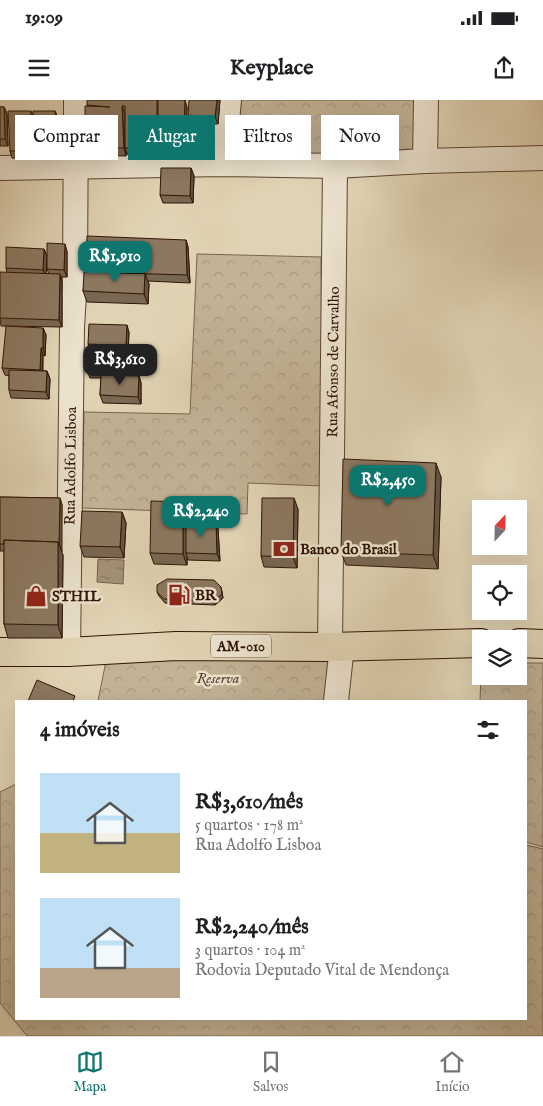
<!DOCTYPE html>
<html lang="pt">
<meta charset="utf-8">
<style>
:root{--surface:#fff;--page:#f6f6f6;--text:#202124;--muted:#757577;--line:#e0e0e0;--accent:#0f766e}
body{margin:0;font-family:"IM FELL English",serif;background:var(--page);color:var(--text);height:100vh;display:flex;flex-direction:column;font-size:19px;white-space:nowrap}
*{box-sizing:border-box;margin:0}
p{font-size:16px;color:var(--muted)}
.icon{flex:none;width:28px;height:28px;fill:none;stroke:currentColor;stroke-width:2;stroke-linecap:round;stroke-linejoin:round}
.map{position:relative;flex:1;overflow:hidden}
.side{position:absolute;left:15px;top:600px;width:512px;height:320px;display:flex;flex-direction:column;background:var(--surface);border-radius:0px;box-shadow:0 5px 20px #0002}
.side>*{flex:none}
.guide{position:absolute;left:15px;top:15px;width:514px;height:45px;display:flex;gap:10px}
.needle{width:32px;rotate:22deg}
.tools{position:absolute;left:472px;top:400px;display:grid;gap:10px}
.tools a{display:grid;place-items:center;width:55px;height:55px;border-radius:0px;background:var(--surface);box-shadow:0 5px 20px #0002;font-size:25px}
.price{position:absolute;translate:-50% -42px;padding:0 11px;border-radius:10px;background:var(--accent);color:#fff;font-size:16px;line-height:32px;filter:drop-shadow(0 1px 2px #0008)}
.price::after{content:'';position:absolute;left:50%;top:30px;width:15px;height:11px;margin-left:-8px;background:inherit;clip-path:polygon(0 0,100% 0,50% 100%)}
.price.on{background:#222;color:#fff}
ul{padding:0;list-style:none}
li{display:flex;align-items:center;gap:15px;height:125px;padding:0 25px}
li span{display:grid;place-items:center;flex:none;width:140px;height:100px;border-radius:0px;color:#555}
li>.icon{margin-inline-start:auto}
span .icon{width:60px;height:60px;fill:#fffc;stroke-width:1}
li b{font-size:21px}
h2{display:flex;justify-content:space-between;align-items:center;height:60px;padding:0 25px;font-size:21px}
.tag{padding:0 18px;border-radius:0px;background:var(--surface);box-shadow:0 5px 20px #0002;font-size:18px;line-height:45px}
.tag.on{background:var(--accent);color:#fff}
.status{display:flex;justify-content:space-between;align-items:center;height:35px;padding:0 25px;background:var(--surface);direction:ltr}
.status svg{height:14px;fill:currentColor}
header{display:flex;justify-content:space-between;align-items:center;height:65px;padding:0 25px;background:var(--surface);font-size:22px;font-weight:800}
.dock{display:flex;justify-content:space-around;align-items:center;height:70px;border-top:1px solid var(--line);background:var(--surface);font-size:14px;color:var(--muted)}
.dock a{display:grid;justify-items:center;gap:2px}
.dock .on{color:var(--accent)}
.map>svg:first-child{display:block}
.forest{fill:url(#forest-crowns);stroke:#7a644e}
.water{fill:url(#water-ripples);stroke:#76604a}
.lines{fill:none;stroke-linecap:round;stroke-linejoin:round}
.minor-casing{stroke:#5d4431;stroke-width:26}
.major-casing{stroke:#311506;stroke-width:30}
.minor{stroke:#ebe2ce;stroke-width:24}
.major{stroke:#e0d3b3;stroke-width:28}
.wall{fill:#786753;stroke:#311506;fill-rule:evenodd}
.shaded-wall{fill:#625443;stroke:#311506}
.building{fill:#8c7860;stroke:#311506}
.labels{text-anchor:middle;stroke-width:5;stroke-linejoin:round;paint-order:stroke}
.shield{fill:#ebe2ce;stroke:#695242;stroke-width:1}
.shield-label{font-size:14px;font-weight:bold;fill:#311506}
.street-label{font-size:15px;fill:#311506;stroke:#ebe2ce}
.poi-label{font-size:15px;font-weight:bold;fill:#311506;stroke:#ebe2ce;text-anchor:start}
.park-label{font-size:15px;font-style:italic;fill:#5c4431;stroke:#ebe2ce}
</style>
<div class="status"><b>19:09</b><svg viewBox="0 0 49 12"><path d="M0 12V9h3v3zM5 12V6h3v6zM10 12V3h3v9zM15 12V0h3v12zM26 1h20v11H26zM47 4h2v5h-2z"/></svg></div>
<header><svg class="icon" aria-label="menu" viewBox="0 0 24 24"><path d="M4 6h16M4 12h16M4 18h16"/></svg>Keyplace<svg class="icon" aria-label="share" viewBox="0 0 24 24"><path d="M12 15V3M7 8l5-5 5 5M5 13v7h14v-7"/></svg></header>
<div class="map">
<svg width="543" height="936" viewBox="0 0 543 936">
<defs>
<pattern id="forest-crowns" width="20" height="18" patternUnits="userSpaceOnUse" patternTransform="scale(1.25)"><rect width="20" height="18" fill="#c2b396"/><path d="M2 6a3 3 0 1 1 6 0M12 15a3 3 0 1 1 6 0" fill="none" stroke="#a79980"/></pattern>
<pattern id="water-ripples" width="26" height="14" patternUnits="userSpaceOnUse" patternTransform="scale(1.25)"><rect width="26" height="14" fill="#a49278"/><path d="M2 4q2-2 4 0t4 0M15 11q2-2 4 0t4 0" fill="none" stroke="#867660"/></pattern>
</defs>
<rect width="100%" height="100%" fill="#e0d3b3"/>
<filter id="stains"><feTurbulence type="fractalNoise" baseFrequency=".004" numOctaves="4"/><feColorMatrix values="0 0 0 0 .2 0 0 0 0 .09 0 0 0 0 .02 0 0 0 .5 -.17"/></filter>
<radialGradient id="worn" r=".72"><stop offset=".6" stop-color="#630" stop-opacity="0"/><stop offset="1" stop-color="#630" stop-opacity=".3"/></radialGradient>
<path class="forest" d="M235,0H424V55L230,62Z
M197,154L321,157L323,386L248,383L247,414L82,408L84,312L190,314Z
M107,556H337L334,601H98Z
M519,563H543V747L526,742V601H480L481,574V576H519Z
M16,684V919H526V745L543,749V936H27L0,903V692Z"/>
<path class="water" d="M98,459L124,460L123,484L97,482Z"/>
<g class="lines">
<g class="minor-casing">
<g id="minor">
<path d="M425,61L426,0"/>
<path d="M223,64L229,0"/>
<path d="M0,68L223,64L335,66L425,61L543,58"/>
<path id="s1" d="M330,547L335,66"/>
<path id="s2" d="M68,552L72,228L75,177L76,0"/>
<path d="M336,601L342,546"/>
</g>
</g>
<g class="major-casing">
<path id="major" d="M519,543L543,544
M0,552H68L176,546L330,547L481,543"/>
</g>
<use href="#minor" class="minor"/>
<use href="#major" class="major"/>
</g>
<path class="wall" d="M220,0L218,24H213L214,27L212,51L208,56L190,55L187,47L189,18L188,15Z
M87,5L187,7L185,55H161L160,52V55H128L126,51V56L87,55L85,48Z
M0,7H4L7,14L8,46H0Z
M31,11L33,15L55,11L58,18L59,57L36,58L35,54V58H12L10,51Z
M191,68L194,76L193,103H163L160,95Z
M186,140L188,147L190,183L148,181L149,184L148,204L87,202L83,191L86,172Z
M44,149L47,156L67,151V177H61L62,182V227L1,226L0,218L7,172L6,168ZM47,158V169L49,174H46Z
M43,228L46,235L45,256L43,255V271H47L50,279L49,299L11,298L9,290V276L5,275L2,268Z
M129,232L128,253H126L128,259L127,276H139L141,283V304L103,303L100,295L101,278H90L87,270L90,250L88,244Z
M441,377L438,469L346,465L341,452Z
M0,397L60,398L62,405L61,452L63,455L62,538H8L4,524V451H0Z
M298,409L297,468L264,467L261,456Z
M122,412L126,423L124,458L84,457L80,446Z
M187,413V421L216,422L218,429L220,461L188,460L187,457V465L154,464L150,453Z
M221,487L223,498L215,505L165,503L159,496L157,492Z"/>
<path class="shaded-wall" d="M157,0H160L158,48L160,52V55L157,48Z
M185,0L187,7L185,55L183,48Z
M217,0H220L218,24L215,17Z
M122,6L125,14V48L126,51V56L124,48Z
M4,7L7,14L8,46L5,39Z
M31,11L34,18L33,50L35,58L32,51Z
M55,11L58,18L59,57L57,50Z
M211,19L214,27L212,51L208,56L205,48Z
M191,68L194,76L193,103L190,96Z
M186,140L188,147L190,183L187,175Z
M65,144L67,151V177L64,170Z
M44,149L47,156L46,177L43,170Z
M145,173L149,184L148,204L144,194Z
M60,174L62,182V227L59,220Z
M127,225L129,232L128,253L126,246Z
M43,228L46,235L45,256L43,248Z
M41,248L43,255L42,277L40,270Z
M126,251L128,259L127,279L125,272Z
M47,271L50,279L49,299L46,292Z
M139,276L141,283V304L138,297Z
M436,363L441,377L438,469L433,455Z
M60,398L62,405V452L59,444Z
M294,398L298,409L297,468L293,457Z
M183,402L187,413V453H186L187,457V465L183,454Z
M122,412L126,423L124,458L120,447Z
M216,422L218,429L220,461L217,454Z
M58,442L63,455L62,538L58,525Z
M221,487L223,498L215,505L214,501Z"/>
<path class="building" d="M87,0H157V48H125V6H122L124,48H85V6L110,7L87,5Z
M158,0H185L183,48H158Z
M189,0H217L215,17L188,15Z
M0,7H4L5,39H0Z
M8,11H31L32,51H10Z
M33,11H55L57,50H33Z
M189,18L211,19L209,44L205,48L187,47Z
M161,68H191L190,96L160,95Z
M87,136L186,140L187,175L86,172Z
M47,143L65,144L64,170L47,169Z
M6,147L44,149L43,170L6,168Z
M0,172L60,174L59,220L0,218Z
M84,172L145,173L144,194L83,191Z
M89,224L127,225L126,246L88,244Z
M6,226L43,228V248H41L40,270L2,268Z
M88,250L126,251L125,272L87,270Z
M9,270L47,271L46,292L9,290Z
M101,275L139,276L138,297L100,295Z
M343,359L436,363L433,455L341,452Z
M0,397L60,398L59,444L58,442L4,440V444H0Z
M262,398H294L293,457L261,456Z
M151,401L183,402V454L150,453Z
M82,411L122,412L120,447L80,446Z
M186,421L216,422L217,454L186,453Z
M4,440L58,442V525L4,524Z
M167,479L214,480L221,487L222,494L214,501L164,499L157,492V485Z
M37,580L75,596L73,601H28Z"/>
<defs>
<g id="bank-bare" transform="scale(1.725)"><path d="M-6-4H6V4H-6ZM0-2.3a2.3 2.3 0 1 0 0 4.6a2.3 2.3 0 1 0 0-4.6Z" fill="#8f2418" stroke="#ebe2ce" stroke-width="2.5" paint-order="stroke"/></g>
<g id="fuel-bare" transform="scale(1.725)"><path d="M-5.5-6h7V0h2V4h1.3V-2.5L3-4.5l.8-.8L6-3V5H2.5V1h-1V6h-7ZM-4.2-4.7v3.2H.2V-4.7Z" fill="#8f2418" stroke="#ebe2ce" stroke-width="2.5" paint-order="stroke"/></g>
<g id="shop-bare" transform="scale(1.725)"><path d="M-5-2.5h2.3a2.7 3.5 0 0 1 5.4 0H5L5.5 6h-11ZM-1.5-2.5h3a1.5 2.3 0 0 0-3 0Z" fill="#8f2418" stroke="#ebe2ce" stroke-width="2.5" paint-order="stroke"/></g>
</defs>
<g fill-rule="evenodd">
<use href="#bank-bare" x="284" y="449"/>
<use href="#fuel-bare" x="179" y="495"/>
<use href="#shop-bare" x="36" y="496"/>
</g>
<g class="labels">
<rect class="shield" x="211" y="534.5" width="60" height="23" rx="4"/>
<g class="shield-label">
<text x="241" y="551">AM-010</text>
</g>
<g class="street-label">
<text dy="5" stroke="none"><textPath href="#s1" startOffset="285">Rua Afonso de Carvalho</textPath></text>
<text dy="5" stroke="none"><textPath href="#s2" startOffset="186">Rua Adolfo Lisboa</textPath></text>
</g>
<g class="poi-label">
<text x="300" y="454">Banco do Brasil</text>
<text x="195" y="500">BR</text>
<text x="52" y="501">STHIL</text>
</g>
<g class="park-label">
<text x="218" y="583">Reserva</text>
</g>
</g>
<rect width="100%" height="100%" filter="url(#stains)"/>
<rect width="100%" height="100%" fill="url(#worn)"/>
</svg>
<div class="tools">
<a><svg class="needle" viewBox="-14 -14 28 28"><path d="M0-13l5 13h-10z" fill="#e53935"/><path d="M0 13l5-13h-10z" fill="#757577"/></svg></a>
<a><svg class="icon" aria-label="locate" viewBox="0 0 24 24"><circle cx="12" cy="12" r="6"/><path d="M12 2v4M12 18v4M2 12h4M18 12h4"/></svg></a>
<a><svg class="icon" aria-label="layers" viewBox="0 0 24 24"><path d="M12 4l9 5-9 5-9-5zM3 14l9 5 9-5"/></svg></a>
</div>
<b class="price" style="left:115px;top:183px">R$1,910</b>
<b class="price on" style="left:120px;top:286px">R$3,610</b>
<b class="price" style="left:388px;top:407px">R$2,450</b>
<b class="price" style="left:201px;top:438px">R$2,240</b>
<div class="guide">
<a class="tag">Comprar</a>
<a class="tag on">Alugar</a>
<a class="tag">Filtros</a>
<a class="tag">Novo</a>
</div>
<section class="side">
<h2>4 imóveis<svg class="icon" aria-label="filters" viewBox="0 0 24 24"><path d="M4 7h16M4 17h16"/><circle cx="9" cy="7" r="2"/><circle cx="15" cy="17" r="2"/></svg></h2>
<ul>
<li><span style="background:linear-gradient(#bfe0f5 60%,#c2b280 0)"><svg class="icon" aria-label="home" viewBox="0 0 24 24"><path d="M3 11l9-7 9 7M6 9v11h12V9"/></svg></span><div><b>R$3,610/mês</b><p>5 quartos · 178 m²</p><p>Rua Adolfo Lisboa</p></div></li>
<li><span style="background:linear-gradient(#bfe0f5 70%,#b9a48a 0)"><svg class="icon" aria-label="home" viewBox="0 0 24 24"><path d="M3 11l9-7 9 7M6 9v11h12V9"/></svg></span><div><b>R$2,240/mês</b><p>3 quartos · 104 m²</p><p>Rodovia Deputado Vital de Mendonça</p></div></li>
</ul>
</section>
</div>
<nav class="dock">
<a class="on"><svg class="icon" aria-label="map" viewBox="0 0 24 24"><path d="M3 6l6-2 6 2 6-2v14l-6 2-6-2-6 2zM9 4v14M15 6v14"/></svg>Mapa</a>
<a><svg class="icon" aria-label="saved" viewBox="0 0 24 24"><path d="M7 4h10v16l-5-4-5 4z"/></svg>Salvos</a>
<a><svg class="icon" aria-label="home" viewBox="0 0 24 24"><path d="M3 11l9-7 9 7M6 9v11h12V9"/></svg>Início</a>
</nav>
